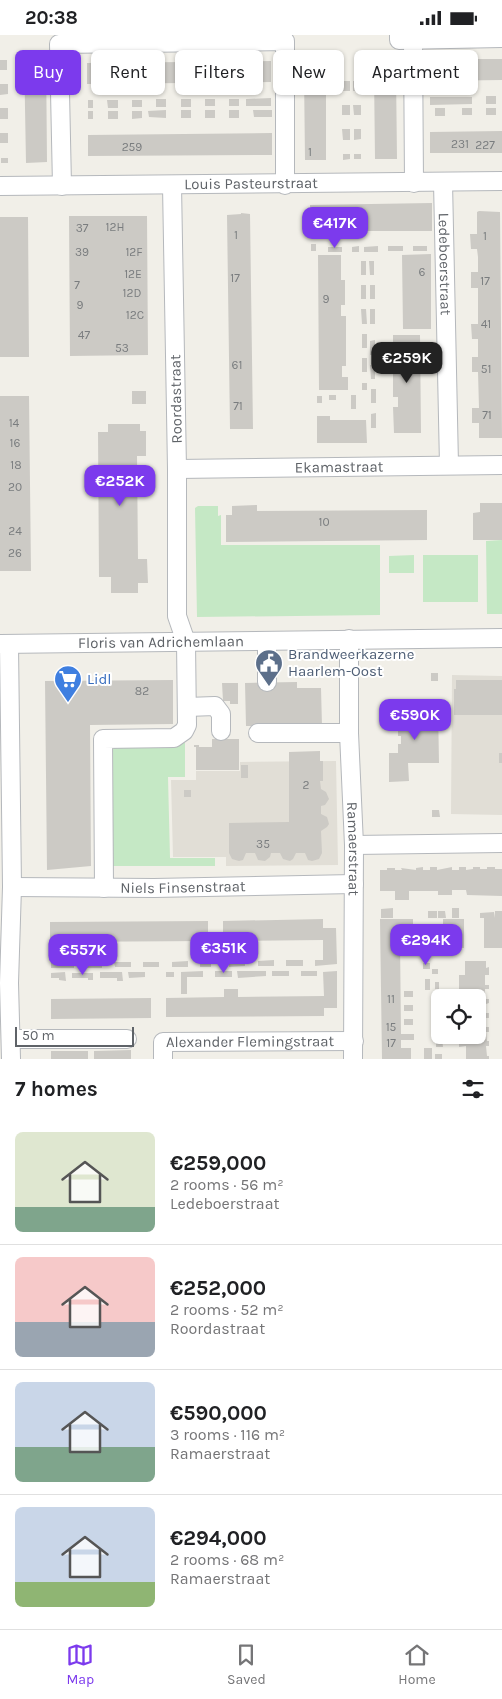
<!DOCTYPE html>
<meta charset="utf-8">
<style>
:root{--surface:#fff;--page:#f6f6f6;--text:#202124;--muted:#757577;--line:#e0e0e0;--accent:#7c3aed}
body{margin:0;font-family:Karla,sans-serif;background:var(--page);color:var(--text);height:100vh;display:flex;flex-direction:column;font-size:19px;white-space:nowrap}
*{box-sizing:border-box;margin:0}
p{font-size:16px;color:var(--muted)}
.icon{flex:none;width:28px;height:28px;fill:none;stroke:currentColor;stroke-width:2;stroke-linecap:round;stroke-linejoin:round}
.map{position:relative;height:1024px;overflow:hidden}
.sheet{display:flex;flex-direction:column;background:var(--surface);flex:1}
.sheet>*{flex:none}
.banner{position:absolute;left:15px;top:15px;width:472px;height:45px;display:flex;gap:10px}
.tools{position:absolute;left:431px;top:954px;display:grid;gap:10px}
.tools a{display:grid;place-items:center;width:55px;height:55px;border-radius:8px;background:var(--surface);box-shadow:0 1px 4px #0004;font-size:25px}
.scale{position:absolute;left:15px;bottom:12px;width:119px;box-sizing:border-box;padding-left:5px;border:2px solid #5f6368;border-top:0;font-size:14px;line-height:18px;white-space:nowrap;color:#5f6368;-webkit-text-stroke:4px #fff;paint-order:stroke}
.price{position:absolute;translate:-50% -42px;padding:0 11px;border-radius:10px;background:var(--accent);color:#fff;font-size:16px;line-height:32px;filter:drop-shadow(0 1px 2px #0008)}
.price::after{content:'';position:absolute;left:50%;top:30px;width:15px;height:11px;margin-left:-8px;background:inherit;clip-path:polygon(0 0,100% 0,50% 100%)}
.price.on{background:#222;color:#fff}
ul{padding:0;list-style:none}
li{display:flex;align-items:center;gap:15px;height:125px;padding:0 15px}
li+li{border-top:1px solid var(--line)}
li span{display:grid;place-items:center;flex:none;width:140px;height:100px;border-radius:8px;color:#555}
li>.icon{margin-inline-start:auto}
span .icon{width:60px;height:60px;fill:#fffc;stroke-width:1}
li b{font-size:21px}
h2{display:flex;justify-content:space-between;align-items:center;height:60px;padding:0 15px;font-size:21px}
.tag{padding:0 18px;border-radius:8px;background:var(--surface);box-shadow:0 1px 4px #0004;font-size:18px;line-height:45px}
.tag.on{background:var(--accent);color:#fff}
.status{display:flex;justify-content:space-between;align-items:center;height:35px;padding:0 25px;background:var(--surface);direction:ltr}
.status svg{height:14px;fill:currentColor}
.menu{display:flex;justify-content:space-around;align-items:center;height:70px;border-top:1px solid var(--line);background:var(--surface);font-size:14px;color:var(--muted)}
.menu a{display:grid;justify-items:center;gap:2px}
.menu .on{color:var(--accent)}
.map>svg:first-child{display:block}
.education{fill:#e1ded6}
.green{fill:#c5e8c5}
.building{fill:#cccac5}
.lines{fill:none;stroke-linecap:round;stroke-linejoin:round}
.minor-casing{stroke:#b5b8bc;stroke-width:20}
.minor{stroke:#fff;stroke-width:18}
.labels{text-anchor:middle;stroke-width:4;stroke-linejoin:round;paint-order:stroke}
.number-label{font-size:12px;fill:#7a7d7f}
.street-label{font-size:15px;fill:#5f6368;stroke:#fff}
.service-label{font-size:15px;fill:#4e5e75;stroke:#fff;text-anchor:start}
.shop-label{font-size:15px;fill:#366cbe;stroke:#fff;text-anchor:start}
</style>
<div class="status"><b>20:38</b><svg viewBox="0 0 49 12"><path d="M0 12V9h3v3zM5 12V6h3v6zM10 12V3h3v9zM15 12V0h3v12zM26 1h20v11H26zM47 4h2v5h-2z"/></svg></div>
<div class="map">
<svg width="502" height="1024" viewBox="0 0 502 1024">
<rect width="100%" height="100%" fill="#f1efe8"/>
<path class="education" d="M452,640L502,641V780L451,779Z
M336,726L338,830L226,831V822H173L171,745H196V736H240V727Z"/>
<path class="green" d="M198,471H218V481L221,480V510H380V580L197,582L195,473Z
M502,505V579H487L486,506Z
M414,520V538H389V521Z
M423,520H478V567H423Z
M185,708V742H168L170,823H215V831H113L110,717L119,709Z"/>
<path class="building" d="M24,17H46L47,127L26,128Z
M429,24H502V45L429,46Z
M0,25H7V35H0Z
M271,26V47L87,49V28Z
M304,38H326V125H305Z
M374,38H396L397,124H375Z
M342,46H350V56H342Z
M353,46H361V56H353Z
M0,49H8V59L0,60Z
M486,61H496V69H486Z
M430,62H472V69L430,70Z
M271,63V71H246V64Z
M156,64H166V72H156Z
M181,64H191V72H181Z
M205,64H215V71H205Z
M229,64H239V71H229Z
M88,65H93V73H88Z
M107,65H118V73H108Z
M132,65H142V72H132Z
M342,70H350V80H342Z
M353,70H361V80H354Z
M0,73H8V84H0Z
M435,73H445V81H435Z
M462,73H472V80H462Z
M486,73H496V80H486Z
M166,75V83L149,82L148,76Z
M181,75H191V83H181Z
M205,75H215V83H205Z
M229,75H239V83H229Z
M253,75H272V82H254Z
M88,76H93V84H88Z
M108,76H118V84H108Z
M132,76H142V83L132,84Z
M342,94H350V105H343Z
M354,94H361V104L354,105Z
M502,96V118H430V97Z
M0,98H8V108H0Z
M272,98V120L88,121V100Z
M343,119H350V124L343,125Z
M354,119H361V124H354Z
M1,123H8V128H1Z
M432,168V196H358V192H323V197H310V170Z
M479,176L500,177L502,403H479V388H472V373H479L478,337H472V322H478V304H472L471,289H478V253H471V237H478V222L477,214H471L470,199H477V177Z
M241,178L250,179L253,394H230L227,180L241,179Z
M69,181H147L148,320L70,321Z
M0,182H28L29,322H0Z
M311,209H316V216H311Z
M359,211V217H352V212Z
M378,211V217H364V212Z
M388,211H403V216H388Z
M413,211H427V216H413Z
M328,212H342V217H328Z
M431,219V294H403L402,220Z
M318,220H341V245H345V270H341V281H346V331H342V342H348V355H319Z
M361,226H366V240H361Z
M369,226H374V240H370Z
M361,250H366V264H361Z
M370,250H375V264H370Z
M361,274H366L367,289H362Z
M370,274H375V289H370Z
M362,299H367V313H362Z
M393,300H420L421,398H394L393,372H398V362H393V325H397V313H393Z
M375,305V320H370V306Z
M362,323H367V337H362Z
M370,330H375V344H371Z
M362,348H367V355H362Z
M371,354H376V368H371Z
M132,356H146V369H132Z
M329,360H336V365H329Z
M351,360H356V374H351Z
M0,361H29L31,536H0Z
M317,361H322V368H317Z
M376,378V393H371V379Z
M317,381H330V385H366L367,408H317Z
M108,389H140V396H146V421H137L138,524H147L148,548H138V558H111V542H99L98,397H108Z
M480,468H502V505H473V478L480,477Z
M257,470V476L427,475V505L226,507V480H232V471Z
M431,638H438V646H431Z
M173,645V689L90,690L91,831L47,835L45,646Z
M456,645H502V680H454V654H456Z
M297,647V653H321L322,691H246L245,648Z
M222,648H238V669H230V666H223Z
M438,672L439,728H408L409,746L389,747V718H398V709H401V701H398V673Z
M212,704H239V735H196V712H194V710H199V712H212Z
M320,716V726H323V746H320L321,754L326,757L329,764L325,770L321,771V779L327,782L329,789L327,792L321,796L322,818L319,824L312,826L308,825L305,818H296L293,824L290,826L283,824L280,818H271L270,822L265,826L258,825L255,818H246L243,825L239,826L232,824L229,818V788L289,787V717Z
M499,718H502V728H499Z
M241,730H248V743H241Z
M184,755H191V762H184Z
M432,775H439L440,782H432Z
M423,832V835H430V832H437V835L452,832V835H459V832H466V835L473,834V832H480V834H487V832H495V834H502V861L467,860L466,855H452V860H438V856H409V865H395V856H380V835H387V833H395V835H402L401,833L416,835V833Z
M393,873V883H381V874Z
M452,873H459V883H452Z
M428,876H437V883H428Z
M438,876H445L446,883H438Z
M495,876H502V913H484V883H480V878L494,877L495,883Z
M323,884V893H336L337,929L315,931V925H323V905L223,906V886Z
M380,884H413V899H418V905H400L401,999H414V1005H401V1013H411V1024H382Z
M443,884H464V913H443Z
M208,886V906L50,907V887Z
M403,914H418V919H403Z
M51,923H57V927H74V933H51Z
M274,925V931H258V926Z
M286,925H303V931H286Z
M188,926V932H172V927Z
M200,926H211V932H200Z
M229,926H245V931L229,932Z
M465,926H486V933L489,932V940H485V950H489V954H485V964H489V968L486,969V978H489V983H486V992H489V997H486L487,1006H489V1011H486L487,1021H489V1024H466V1011L459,1012V1000H478V962H459V940H465Z
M86,927H102V933H86Z
M114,927H131V932H115Z
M143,927H159V932H143Z
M423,928H430V934H423Z
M432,934H438V939H432Z
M203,936V942H187V959H181V937Z
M215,936H232V942H215Z
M237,936H266V941L238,943Z
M272,936H289V941H272Z
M301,936H317V941H301Z
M337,936V973H324V981L166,982V963L224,962V954H238V962L324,961L323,937Z
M65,937L66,946L59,945V943H51V938Z
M100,937H122L123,946H117V943H100Z
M128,937H145V942L129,943Z
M166,937H174V942H166Z
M72,938H93V945H88V943H72Z
M425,944H430V955H425Z
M435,947H439V954H435Z
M435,955H441L440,968L435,969Z
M404,956H413V962H404Z
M151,963V983L51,984V964Z
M404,970H413V976H404Z
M404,984H413V990H404Z
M436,1004H442L443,1012H436Z
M424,1013H432V1024H424Z
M131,1015V1024H94V1016Z
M51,1016H88V1024H51Z
M435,1019H442V1024H435Z"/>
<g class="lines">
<g class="minor-casing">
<g id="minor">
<path d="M399,0V5L502,3"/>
<path d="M413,5L414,148"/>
<path id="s1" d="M443,147L449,430"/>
<path id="s2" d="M0,151L502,146"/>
<path d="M62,151L59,9L285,6V150"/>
<path id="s3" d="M177,434L502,430"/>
<path id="s4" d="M349,604V698L354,810L353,1024"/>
<path d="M267,606V647"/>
<path id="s5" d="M0,609L502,603"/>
<path d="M9,610L12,852L9,948L11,1024"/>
<path d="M187,672L215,671L221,679V696"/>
<path d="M258,698H349"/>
<path d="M354,810L502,808"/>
<path id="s6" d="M12,852L154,853L354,849"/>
<path d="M104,853L103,704L174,703L184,696L187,690L186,607L177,581V434L172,150"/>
<path d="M11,1004H127"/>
<path id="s7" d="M163,1024V1007L354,1006"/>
</g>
</g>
<use href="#minor" class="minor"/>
</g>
<defs>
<g id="civic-pin" transform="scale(1.4375)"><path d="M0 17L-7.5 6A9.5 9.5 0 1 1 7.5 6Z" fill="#5c6f8a" stroke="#fff"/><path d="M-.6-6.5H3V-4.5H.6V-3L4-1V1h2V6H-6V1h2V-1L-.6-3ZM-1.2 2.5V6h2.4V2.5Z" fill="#fff"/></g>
<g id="supermarket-pin" transform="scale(1.4375)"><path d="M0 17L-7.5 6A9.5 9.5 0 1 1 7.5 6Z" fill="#3f7fe0" stroke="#fff"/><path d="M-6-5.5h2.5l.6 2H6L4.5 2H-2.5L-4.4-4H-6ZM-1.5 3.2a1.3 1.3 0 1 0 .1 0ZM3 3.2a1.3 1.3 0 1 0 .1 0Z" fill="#fff"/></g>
</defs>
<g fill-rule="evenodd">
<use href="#civic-pin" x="269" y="628"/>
<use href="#supermarket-pin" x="68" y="644"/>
</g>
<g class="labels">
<g class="number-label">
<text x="460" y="113">231</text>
<text x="485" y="114">227</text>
<text x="132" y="116">259</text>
<text x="310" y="121">1</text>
<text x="115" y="196">12H</text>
<text x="82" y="197">37</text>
<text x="236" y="204">1</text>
<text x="485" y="205">1</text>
<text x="82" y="221">39</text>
<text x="134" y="221">12F</text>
<text x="422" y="241">6</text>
<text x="133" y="243">12E</text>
<text x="235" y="247">17</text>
<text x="485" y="250">17</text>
<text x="77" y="254">7</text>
<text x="132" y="262">12D</text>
<text x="326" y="268">9</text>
<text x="80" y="274">9</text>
<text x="135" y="284">12C</text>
<text x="486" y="293">41</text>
<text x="84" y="304">47</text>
<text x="122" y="317">53</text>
<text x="237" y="334">61</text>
<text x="486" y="338">51</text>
<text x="238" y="375">71</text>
<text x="487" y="384">71</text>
<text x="14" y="392">14</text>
<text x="15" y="412">16</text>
<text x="16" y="434">18</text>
<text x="15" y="456">20</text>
<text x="324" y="491">10</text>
<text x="15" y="500">24</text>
<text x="15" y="522">26</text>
<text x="142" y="660">82</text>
<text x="306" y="754">2</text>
<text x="263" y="813">35</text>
<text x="391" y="968">11</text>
<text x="391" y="996">15</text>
<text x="391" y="1012">17</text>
</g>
<g class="street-label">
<text dy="5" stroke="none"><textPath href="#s2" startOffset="251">Louis Pasteurstraat</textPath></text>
<text dy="5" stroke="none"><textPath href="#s1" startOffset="82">Ledeboerstraat</textPath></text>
<text transform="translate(176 364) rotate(-91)" y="5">Roordastraat</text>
<text dy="5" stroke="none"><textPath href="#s3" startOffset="162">Ekamastraat</textPath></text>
<text dy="5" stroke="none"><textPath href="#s5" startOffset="161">Floris van Adrichemlaan</textPath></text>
<text dy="5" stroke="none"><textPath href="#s4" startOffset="210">Ramaerstraat</textPath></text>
<text dy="5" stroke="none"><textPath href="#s6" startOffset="171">Niels Finsenstraat</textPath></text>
<text dy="5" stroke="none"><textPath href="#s7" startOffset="104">Alexander Flemingstraat</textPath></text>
</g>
<g class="service-label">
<text x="288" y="624">Brandweerkazerne<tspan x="288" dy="17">Haarlem-Oost</tspan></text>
</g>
<g class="shop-label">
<text x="87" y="649">Lidl</text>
</g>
</g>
</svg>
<div class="tools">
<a><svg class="icon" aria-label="locate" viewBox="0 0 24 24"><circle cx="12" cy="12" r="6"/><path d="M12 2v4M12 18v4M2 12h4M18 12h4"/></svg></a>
</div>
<div class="scale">50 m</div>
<b class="price" style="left:335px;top:214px">€417K</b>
<b class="price on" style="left:407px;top:349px">€259K</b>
<b class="price" style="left:120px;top:472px">€252K</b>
<b class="price" style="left:415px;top:706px">€590K</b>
<b class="price" style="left:426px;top:931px">€294K</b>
<b class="price" style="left:224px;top:939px">€351K</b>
<b class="price" style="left:83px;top:941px">€557K</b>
<div class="banner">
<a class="tag on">Buy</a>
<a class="tag">Rent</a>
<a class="tag">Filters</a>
<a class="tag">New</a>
<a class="tag">Apartment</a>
</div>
</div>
<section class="sheet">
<h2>7 homes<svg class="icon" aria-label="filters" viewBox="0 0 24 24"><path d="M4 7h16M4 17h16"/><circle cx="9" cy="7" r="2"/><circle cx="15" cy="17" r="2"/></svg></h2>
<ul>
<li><span style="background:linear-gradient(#dfe7d0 75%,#7fa58c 0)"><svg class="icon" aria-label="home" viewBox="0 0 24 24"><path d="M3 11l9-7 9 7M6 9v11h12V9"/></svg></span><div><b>€259,000</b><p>2 rooms · 56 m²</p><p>Ledeboerstraat</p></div></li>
<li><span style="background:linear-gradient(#f6c9c9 65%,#9aa5b1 0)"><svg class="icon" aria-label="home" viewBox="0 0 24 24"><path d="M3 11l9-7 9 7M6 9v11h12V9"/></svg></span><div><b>€252,000</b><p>2 rooms · 52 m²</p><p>Roordastraat</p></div></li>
<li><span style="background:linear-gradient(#c9d6e8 65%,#7fa58c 0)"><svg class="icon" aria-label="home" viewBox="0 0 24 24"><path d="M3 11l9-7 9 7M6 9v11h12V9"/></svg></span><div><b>€590,000</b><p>3 rooms · 116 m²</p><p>Ramaerstraat</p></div></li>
<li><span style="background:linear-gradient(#c9d6e8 75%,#8fb573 0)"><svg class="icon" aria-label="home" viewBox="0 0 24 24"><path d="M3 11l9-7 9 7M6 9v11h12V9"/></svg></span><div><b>€294,000</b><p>2 rooms · 68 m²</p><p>Ramaerstraat</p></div></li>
</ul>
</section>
<nav class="menu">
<a class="on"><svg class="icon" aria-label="map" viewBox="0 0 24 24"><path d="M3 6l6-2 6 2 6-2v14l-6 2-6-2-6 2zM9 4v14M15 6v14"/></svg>Map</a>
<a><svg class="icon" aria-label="saved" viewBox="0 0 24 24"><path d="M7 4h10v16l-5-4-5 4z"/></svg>Saved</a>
<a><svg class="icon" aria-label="home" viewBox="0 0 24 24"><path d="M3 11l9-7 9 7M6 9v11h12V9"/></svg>Home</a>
</nav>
